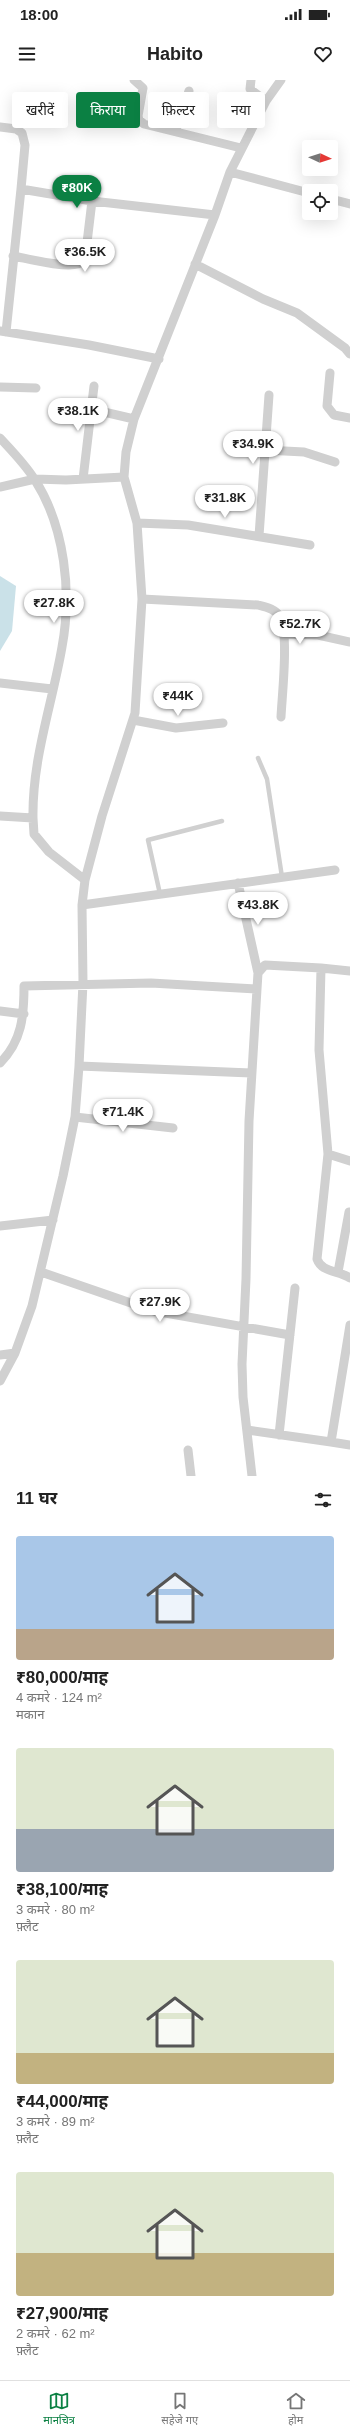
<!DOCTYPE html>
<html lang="hi">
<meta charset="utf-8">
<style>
:root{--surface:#fff;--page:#f6f6f6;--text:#222;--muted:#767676;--line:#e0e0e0;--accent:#0b8043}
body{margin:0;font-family:Arial,"Noto Sans Devanagari",sans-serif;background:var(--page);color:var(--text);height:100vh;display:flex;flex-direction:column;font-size:15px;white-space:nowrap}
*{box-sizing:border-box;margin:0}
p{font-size:13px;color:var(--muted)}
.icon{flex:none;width:22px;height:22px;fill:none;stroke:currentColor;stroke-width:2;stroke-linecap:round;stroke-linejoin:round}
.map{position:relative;height:1396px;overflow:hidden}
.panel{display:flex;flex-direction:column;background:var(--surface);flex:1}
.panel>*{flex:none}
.guide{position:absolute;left:12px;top:12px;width:326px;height:36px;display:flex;gap:8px}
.needle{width:26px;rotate:94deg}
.controls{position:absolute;left:302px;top:60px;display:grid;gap:8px}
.controls a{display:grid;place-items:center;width:36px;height:36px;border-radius:4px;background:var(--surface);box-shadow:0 4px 16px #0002;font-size:20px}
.price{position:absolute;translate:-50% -34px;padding:0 9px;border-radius:14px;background:#fff;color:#222;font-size:13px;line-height:26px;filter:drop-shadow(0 1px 2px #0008)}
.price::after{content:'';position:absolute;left:50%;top:24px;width:12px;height:9px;margin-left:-6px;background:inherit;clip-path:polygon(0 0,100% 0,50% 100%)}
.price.current{background:var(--accent);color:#fff}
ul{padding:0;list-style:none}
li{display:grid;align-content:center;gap:8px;height:212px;padding:0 16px}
li span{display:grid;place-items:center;height:124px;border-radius:4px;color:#555}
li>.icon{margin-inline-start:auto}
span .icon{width:72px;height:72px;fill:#fffc;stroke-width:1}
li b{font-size:17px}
h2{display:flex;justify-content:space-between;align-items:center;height:48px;padding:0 16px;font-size:17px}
.chip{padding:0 14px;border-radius:4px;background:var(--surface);box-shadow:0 4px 16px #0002;font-size:14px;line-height:36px}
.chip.current{background:var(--accent);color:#fff}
.status{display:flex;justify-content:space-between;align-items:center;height:28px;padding:0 20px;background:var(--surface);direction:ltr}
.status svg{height:11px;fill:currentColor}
header{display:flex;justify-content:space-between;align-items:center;height:52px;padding:0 16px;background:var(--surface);font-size:18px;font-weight:700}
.tab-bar{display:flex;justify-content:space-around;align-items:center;height:56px;border-top:1px solid var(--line);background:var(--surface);font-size:11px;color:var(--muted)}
.tab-bar a{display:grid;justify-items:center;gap:2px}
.tab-bar .current{color:var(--accent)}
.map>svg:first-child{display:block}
.water{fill:#cae1e8}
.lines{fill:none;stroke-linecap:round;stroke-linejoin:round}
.service{stroke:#d0d0d0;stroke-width:4.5}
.minor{stroke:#d0d0d0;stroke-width:9}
</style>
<div class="status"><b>18:00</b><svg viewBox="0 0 49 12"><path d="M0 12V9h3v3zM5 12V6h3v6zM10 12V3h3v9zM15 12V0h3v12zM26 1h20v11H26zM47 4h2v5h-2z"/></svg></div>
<header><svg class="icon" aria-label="menu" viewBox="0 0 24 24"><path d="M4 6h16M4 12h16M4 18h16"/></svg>Habito<svg class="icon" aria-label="heart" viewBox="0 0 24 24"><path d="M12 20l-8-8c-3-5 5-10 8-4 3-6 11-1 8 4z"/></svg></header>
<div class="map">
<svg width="350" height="1396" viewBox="0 0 350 1396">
<rect width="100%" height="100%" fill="#fff"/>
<path class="water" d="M0,496L16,506L12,551L0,571Z"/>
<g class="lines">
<path class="service" d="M258,678L267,699L282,797
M160,814L148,760L222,741"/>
<path class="minor" d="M134,0L143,8L138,36L139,40L144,44L241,68
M251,0L250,9L266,21
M0,47L16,49L22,53L25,65L21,109L92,121L215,135
M176,50L189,11
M230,92L309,113
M331,119L350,124
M13,176C29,179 64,188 78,184C84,182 85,176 86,171L92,121
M195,184L263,219L297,233L345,268L350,274
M0,251L89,265L159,279
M6,252L21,109
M330,293L327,326L334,335L350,338
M0,307L36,308
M91,329L134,339
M0,358C12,371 25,384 35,400C65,447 72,513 62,567C52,625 32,679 33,738
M265,370L304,372L335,382
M83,399L94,306
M0,407L35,399L66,400L124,397
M137,443L188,445L310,465
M259,456L269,315
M142,519L258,525C266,527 276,529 280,537C289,555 282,615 281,637
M283,554L318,555L350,562
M0,603L52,609
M133,640L176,648L223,643
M0,736L33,738L34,754L49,772L85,800
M238,803L258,893
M82,825L335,790
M321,888L350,891
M257,909L258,893L265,885L321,888L319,970L328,1074L350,1081
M0,931L24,934
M0,983C22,961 24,936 24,906L151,903L257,909L249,1041L246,1199L242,1284L243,1317L252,1396
M79,986L251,993
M75,1037L173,1048
M328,1074L317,1179C322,1193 338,1190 350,1198
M0,1146L53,1140
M41,1192L154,1231L290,1255
M338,1192L349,1132
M350,1245L331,1362L350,1365
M0,1275L15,1273
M0,1301L15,1273L32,1226L63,1096L75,1037L79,986L83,903L82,825L85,800L102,736L135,633L142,519L137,443L124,397L126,372L134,339L215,135L230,92L266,21L281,0
M247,1350L331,1362
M279,1355L295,1208
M188,1370L191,1396"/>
</g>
</svg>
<div class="controls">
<a><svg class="needle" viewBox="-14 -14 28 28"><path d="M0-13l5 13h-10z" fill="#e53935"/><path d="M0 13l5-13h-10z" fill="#767676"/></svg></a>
<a><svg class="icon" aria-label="locate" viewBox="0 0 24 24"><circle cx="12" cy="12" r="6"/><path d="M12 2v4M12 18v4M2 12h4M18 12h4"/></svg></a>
</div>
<b class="price current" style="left:77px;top:129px">₹80K</b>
<b class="price" style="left:85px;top:193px">₹36.5K</b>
<b class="price" style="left:78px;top:352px">₹38.1K</b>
<b class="price" style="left:253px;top:385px">₹34.9K</b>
<b class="price" style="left:225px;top:439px">₹31.8K</b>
<b class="price" style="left:54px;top:544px">₹27.8K</b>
<b class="price" style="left:300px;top:565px">₹52.7K</b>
<b class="price" style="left:178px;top:637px">₹44K</b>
<b class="price" style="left:258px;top:846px">₹43.8K</b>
<b class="price" style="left:123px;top:1053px">₹71.4K</b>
<b class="price" style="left:160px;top:1243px">₹27.9K</b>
<div class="guide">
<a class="chip">खरीदें</a>
<a class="chip current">किराया</a>
<a class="chip">फ़िल्टर</a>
<a class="chip">नया</a>
</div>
</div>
<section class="panel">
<h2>11 घर<svg class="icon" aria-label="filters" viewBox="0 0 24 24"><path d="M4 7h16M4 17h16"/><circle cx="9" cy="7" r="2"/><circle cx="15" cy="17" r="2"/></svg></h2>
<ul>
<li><span style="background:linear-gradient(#a9c7e8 75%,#b9a48a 0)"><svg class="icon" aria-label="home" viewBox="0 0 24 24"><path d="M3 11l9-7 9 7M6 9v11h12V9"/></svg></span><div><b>₹80,000/माह</b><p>4 कमरे · 124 m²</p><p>मकान</p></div></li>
<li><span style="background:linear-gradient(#dfe7d0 65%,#9aa5b1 0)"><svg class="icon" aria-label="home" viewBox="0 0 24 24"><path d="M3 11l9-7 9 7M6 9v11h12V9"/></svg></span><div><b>₹38,100/माह</b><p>3 कमरे · 80 m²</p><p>फ़्लैट</p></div></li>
<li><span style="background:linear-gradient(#dfe7d0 75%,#c2b280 0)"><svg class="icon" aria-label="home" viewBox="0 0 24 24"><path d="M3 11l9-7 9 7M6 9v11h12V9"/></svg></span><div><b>₹44,000/माह</b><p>3 कमरे · 89 m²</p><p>फ़्लैट</p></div></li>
<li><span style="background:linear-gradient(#dfe7d0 65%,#c2b280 0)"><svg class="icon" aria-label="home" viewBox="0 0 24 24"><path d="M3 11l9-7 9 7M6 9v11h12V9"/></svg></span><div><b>₹27,900/माह</b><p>2 कमरे · 62 m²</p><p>फ़्लैट</p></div></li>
</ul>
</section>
<nav class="tab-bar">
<a class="current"><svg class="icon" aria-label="map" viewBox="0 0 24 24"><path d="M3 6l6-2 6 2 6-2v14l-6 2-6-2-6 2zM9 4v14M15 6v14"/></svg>मानचित्र</a>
<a><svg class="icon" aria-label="saved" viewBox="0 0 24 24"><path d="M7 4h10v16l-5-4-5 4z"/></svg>सहेजे गए</a>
<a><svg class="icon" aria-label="home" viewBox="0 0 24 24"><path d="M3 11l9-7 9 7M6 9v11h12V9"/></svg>होम</a>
</nav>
